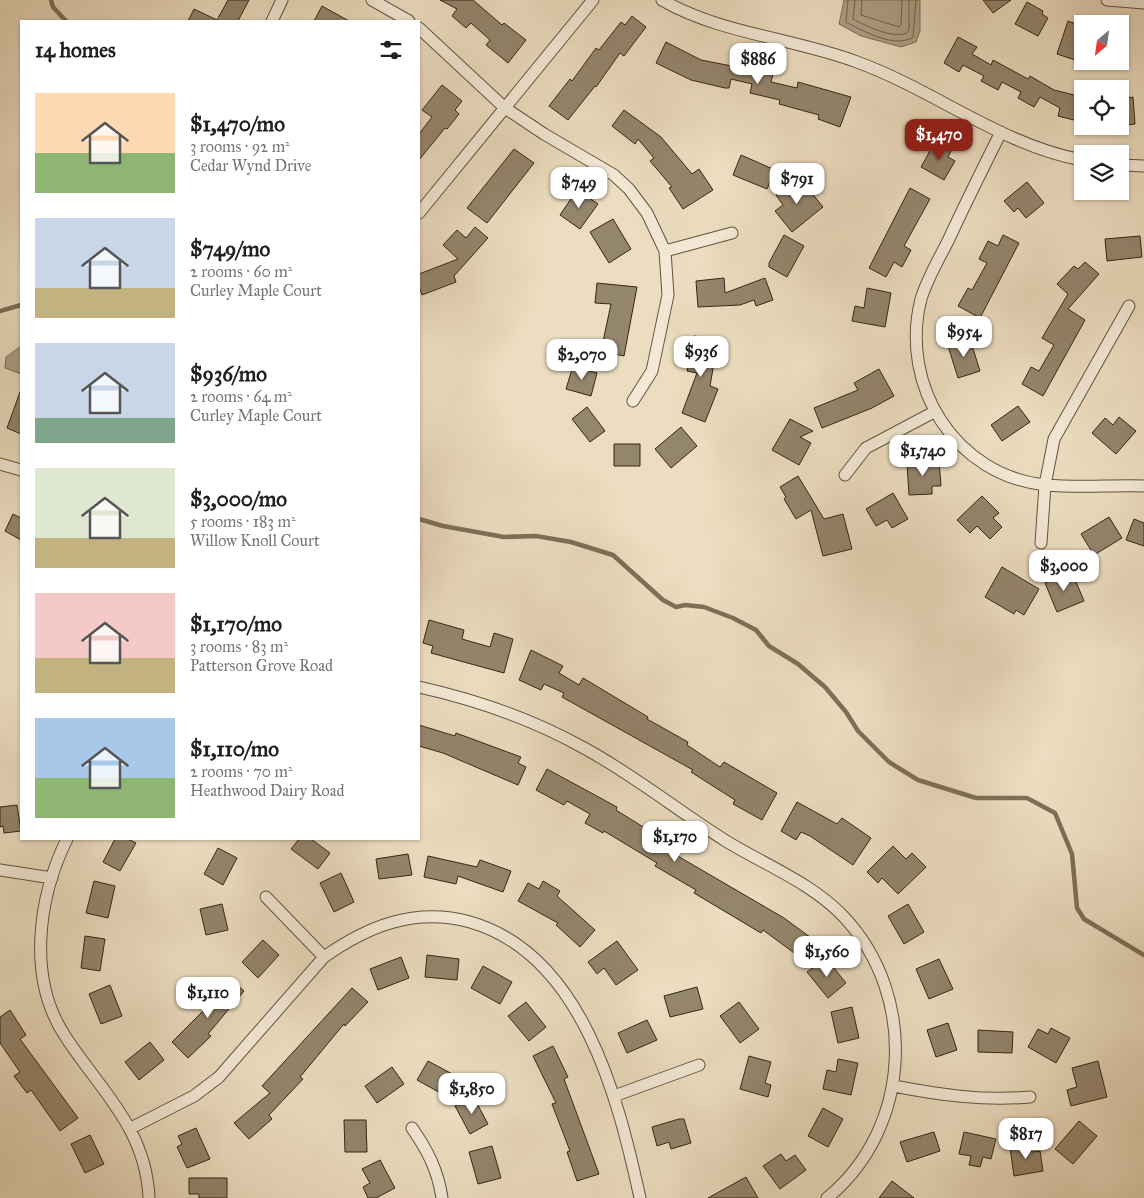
<!DOCTYPE html>
<meta charset="utf-8">
<style>
:root{--surface:#fff;--page:#f2f2f2;--text:#202124;--muted:#757577;--accent:#8f2418}
body{margin:0;font-family:"IM FELL Great Primer",serif;background:var(--page);color:var(--text);height:100vh;display:flex;flex-direction:column;font-size:19px;white-space:nowrap}
*{box-sizing:border-box;margin:0}
p{font-size:16px;color:var(--muted)}
.icon{flex:none;width:28px;height:28px;fill:none;stroke:currentColor;stroke-width:2;stroke-linecap:round;stroke-linejoin:round}
.map{position:relative;flex:1;overflow:hidden}
.drawer{position:absolute;left:20px;top:20px;width:400px;height:820px;display:flex;flex-direction:column;background:var(--surface);border-radius:0px;box-shadow:0 1px 4px #0004}
.drawer>*{flex:none}
.needle{width:32px;rotate:209deg}
.fabs{position:absolute;left:1074px;top:15px;display:grid;gap:10px}
.fabs a{display:grid;place-items:center;width:55px;height:55px;border-radius:0px;background:var(--surface);box-shadow:0 1px 4px #0004;font-size:25px}
.price{position:absolute;translate:-50% -42px;padding:0 11px;border-radius:10px;background:#fff;color:#222;font-size:16px;line-height:32px;filter:drop-shadow(0 1px 2px #0008)}
.price::after{content:'';position:absolute;left:50%;top:30px;width:15px;height:11px;margin-left:-8px;background:inherit;clip-path:polygon(0 0,100% 0,50% 100%)}
.price.active{background:var(--accent);color:#fff}
ul{padding:0;list-style:none}
li{display:flex;align-items:center;gap:15px;height:125px;padding:0 15px}
li span{display:grid;place-items:center;flex:none;width:140px;height:100px;border-radius:0px;color:#555}
li>.icon{margin-inline-start:auto}
span .icon{width:60px;height:60px;fill:#fffc;stroke-width:1}
li b{font-size:21px}
h2{display:flex;justify-content:space-between;align-items:center;height:60px;padding:0 15px;font-size:21px}
.map>svg:first-child{display:block}
.water{fill:#ae9f86;stroke:#7e6f58}
.lines{fill:none;stroke-linecap:round;stroke-linejoin:round}
.shore{stroke:#72624d;stroke-width:1}
.stream{stroke:#7e6f58;stroke-width:4.5}
.building{fill:#94856d;stroke:#352614}
.street-casing{stroke:#63543f;stroke-width:13}
.street{stroke:#f3e9d6;stroke-width:11}
</style>
<div class="map">
<svg width="1144" height="1198" viewBox="0 0 1144 1198">
<rect width="100%" height="100%" fill="#ecddc0"/>
<filter id="stains"><feTurbulence type="fractalNoise" baseFrequency=".004" numOctaves="4"/><feColorMatrix values="0 0 0 0 .2 0 0 0 0 .09 0 0 0 0 .02 0 0 0 .5 -.17"/></filter>
<radialGradient id="worn" r=".72"><stop offset=".6" stop-color="#630" stop-opacity="0"/><stop offset="1" stop-color="#630" stop-opacity=".3"/></radialGradient>
<path class="water" d="M844,0H920V31L916,42L901,47L861,36L839,24Z
M21,346V374L5,368L6,357Z"/>
<g class="lines">
<path class="shore" d="M848,0L846,22C863,31 895,49 913,37L916,0
M855,0L853,19C866,26 892,39 907,33L909,29V0
M862,0L861,15L899,27L901,25L902,0"/>
<path class="stream" d="M51,0L53,7L66,21
M0,311L21,305
M419,519L443,526L504,537L536,536L571,542L613,555L663,600L676,607L685,605L704,607L733,618L756,630L769,646L798,664L825,687L846,712L858,731L889,762L918,780L976,798H1027L1055,813L1072,854L1077,908L1084,919L1144,955"/>
</g>
<path class="building" d="M228,0H249L238,21H188L194,9L217,20Z
M440,0H473L502,25L504,23L526,40L508,63L486,45L490,40L471,23L466,28L452,16L457,9Z
M983,0H1011L993,13Z
M1027,2L1043,11L1042,14L1048,18L1038,36L1015,24Z
M322,6L349,21H314Z
M632,16L646,27L624,56L620,53L596,87L595,86L568,120L549,106L570,79L572,81L596,48L599,50L621,22L625,25Z
M1068,21L1082,26V48L1078,61L1057,54Z
M958,37L977,47L972,54L991,65L993,60L1028,79L1030,76L1054,90L1082,97V122L1058,116L1060,108L1040,97L1034,107L1018,98L1021,92L1002,82L998,90L981,81L984,76L963,65L959,72L944,63Z
M666,42L701,60L773,74L771,82L797,88L798,82L851,97L840,127L818,119L819,115L779,104L780,100L750,93L752,84L731,79L729,88H725L691,80L656,63Z
M442,85L462,101L455,110L459,114L447,129L445,128L419,160V134L432,117L422,110Z
M1133,97L1135,124L1120,126V99Z
M624,110L661,137L692,174L699,169L713,190L683,209L669,188L672,187L650,161L654,158L638,139L635,144L612,126Z
M936,140L952,149L948,157L955,161L944,180L921,167Z
M514,149L534,163L487,223L467,208Z
M741,155L775,170L767,189L733,175Z
M799,177L823,207L792,232L775,211L783,205L776,195Z
M1027,182L1044,203L1026,218L1018,208L1014,212L1004,201Z
M910,188L930,199L904,246L911,250L902,267L894,262L886,277L869,268Z
M577,190L598,204L580,229L560,215Z
M613,219L631,249L609,263L590,232Z
M475,227L488,238L454,276L456,282L422,295L419,287V274L458,259L443,245L457,230L466,238Z
M784,235L804,246L787,277L769,267V263Z
M1003,235L1019,243L980,318L958,306L968,288L972,290L987,263L979,259L988,241L998,246Z
M1140,236L1142,257L1107,261L1105,239Z
M1085,262L1099,274L1068,309L1085,320L1043,396L1022,384L1031,367L1039,371L1054,345L1042,338L1068,294L1057,284L1074,266L1078,269Z
M724,278L725,293L765,278L773,300L756,306L754,300L740,305L698,307L696,281Z
M597,283L637,287L624,356L601,351L611,304L595,303Z
M867,288L891,293L885,327L852,321L855,306L864,308Z
M694,336L718,340L710,386L718,389L705,422L682,413L697,373L687,371Z
M970,339L980,371L958,378L948,346Z
M573,366L597,373L591,396L566,389Z
M879,369L894,396L872,408L822,428L814,408L858,390L854,383Z
M20,392H21V434L7,428Z
M1018,406L1030,422L1002,441L991,425Z
M587,407L605,431L590,442L572,419Z
M1119,417L1136,431L1116,454L1092,433L1105,418L1113,425Z
M790,419L813,431L800,437L811,443L799,465L772,450Z
M681,427L697,446L671,468L655,449Z
M614,444H640V466H614Z
M939,461L941,486H932V494L909,495L907,463Z
M798,476L824,519L843,514L852,549L823,556L811,510L796,519L784,499L786,497L780,487Z
M893,493L908,519L892,528L887,520L876,526L866,509Z
M982,496L999,513L993,518L1002,527L990,539L977,526L970,533L957,520Z
M13,514L21,518V540L5,531Z
M1109,517L1122,538L1094,555L1081,534Z
M1134,519L1144,523V546L1126,540Z
M1002,567L1039,589L1024,615L1016,610L1014,614L985,597Z
M1072,572L1084,601L1057,612L1045,583Z
M429,620L464,630L462,639L490,647L494,633L513,639L504,673L431,653L433,646L423,643Z
M531,650L563,666L559,673L579,685L583,678L648,717L647,719L688,742L687,745L720,767L724,762L777,793L762,820L733,804L735,800L691,772L693,770L562,697L564,693L544,684L541,690L519,680Z
M419,725L455,736L456,733L521,757L518,763L526,767L518,785L443,753L419,746Z
M547,769L617,807L616,810L656,835L652,841L784,918L814,940L801,958L763,930L761,933L694,893L696,890L655,866L657,863L604,831L603,833L585,823L590,814L567,801L564,805L536,790Z
M797,802L837,824L842,818L871,838L853,865L810,836L801,832L796,840L781,831Z
M17,805L21,831L4,833L3,826L0,827V807Z
M115,839H128L136,843L120,871L103,862Z
M299,839H311L330,853L318,869L291,849Z
M893,846L906,859L912,853L926,867L898,894L882,878L878,883L867,872Z
M218,848L237,858L223,885L204,874Z
M408,854L412,875L379,879L376,859Z
M428,856L477,867L480,860L511,871L503,892L458,876L456,884L424,877Z
M341,873L354,902L334,912L320,883Z
M94,881L115,886L108,918L86,913Z
M543,881L560,891L557,896L595,930L580,947L556,925L558,923L518,901L528,883L539,889Z
M222,904L228,930L206,935L200,909Z
M908,904L924,932L904,944L888,916Z
M85,936L105,939L100,971L81,968Z
M263,940L279,955L258,978L242,962Z
M617,941L638,970L616,985L604,968L597,974L588,962Z
M427,955L459,959L457,980L425,977Z
M401,957L409,978L378,990L370,969Z
M826,958L846,983L828,998L807,972Z
M939,959L953,989L929,999L916,969Z
M483,966L512,982L500,1004L471,988Z
M228,978L244,991L208,1034L211,1036L188,1058L172,1042L205,1009L204,1008Z
M110,985L122,1016L101,1024L89,994Z
M697,987L703,1009L670,1017L664,996Z
M352,988L368,1002L345,1026L344,1024L300,1077L303,1079L269,1115L272,1119L249,1139L234,1123L270,1093L262,1086Z
M526,1002L546,1027L529,1041L508,1016Z
M739,1002L759,1029L740,1043L720,1016Z
M852,1007L859,1038L838,1043L831,1012Z
M10,1010L26,1035L20,1039L78,1118L60,1131L31,1090L27,1093L14,1076L20,1072L0,1043V1017Z
M647,1020L657,1040L627,1053L618,1033Z
M948,1023L957,1050L936,1057L927,1030Z
M1051,1028L1070,1038L1056,1063L1028,1047L1038,1029L1048,1034Z
M978,1030L1013,1032L1012,1053L978,1052Z
M150,1042L164,1060L139,1080L125,1062Z
M553,1046L568,1077L564,1079L599,1174L577,1181L567,1152L570,1151L552,1104L556,1103L533,1056Z
M749,1056L771,1062L765,1083L771,1085L768,1097L740,1089Z
M838,1059L858,1063L851,1095L823,1089L827,1070L836,1072Z
M428,1061L456,1076L446,1096L417,1080Z
M1098,1061L1107,1097L1071,1106L1067,1090L1077,1087L1072,1068Z
M392,1067L404,1084L377,1103L365,1086Z
M473,1096L488,1124L470,1134L455,1106Z
M823,1108L843,1119L828,1147L808,1136Z
M679,1119H684L691,1143L671,1149L669,1142L657,1146L652,1127Z
M344,1120H366L367,1152H345Z
M1079,1121L1097,1136L1073,1164L1055,1149Z
M196,1128L210,1159L187,1168L177,1147L182,1144L178,1136Z
M934,1132L940,1151L907,1162L900,1142Z
M964,1132L996,1139L991,1159L983,1157L980,1167L969,1165L971,1156L959,1154Z
M90,1135L104,1164L85,1173L71,1144Z
M1030,1144L1032,1152L1040,1151L1043,1171L1014,1176L1010,1147Z
M492,1146L501,1178L478,1184L469,1152Z
M781,1154L786,1161L795,1155L806,1170L780,1189L763,1166Z
M380,1160L395,1188L376,1198H368L363,1187L370,1183L362,1169Z
M746,1177L758,1198H708Z
M189,1178H227V1198H199V1194H189Z
M892,1181L914,1198H879Z"/>
<g class="lines">
<g class="street-casing">
<path id="street" d="M372,0L409,21
M662,0C721,34 793,38 857,62C934,90 1001,145 1082,160
M1107,0L1144,3
M272,21L282,0
M419,28L505,108L544,134L614,175L629,189L647,213L665,251L668,295L652,371L633,401
M1001,132C983,168 965,204 948,241C939,259 927,279 921,299C899,385 955,476 1046,485C1078,488 1112,485 1144,486
M1120,165L1144,166
M419,213L593,0
M665,251L732,233
M0,464L21,470
M845,475L866,448L934,412
M1041,543L1045,485L1054,439L1129,306
M419,687C477,700 532,719 584,748C634,775 678,811 726,841C765,865 812,883 844,917C918,996 912,1129 827,1198
M67,839C38,898 27,978 65,1036C100,1090 146,1128 149,1198
M0,870L52,878
M266,897L324,957
M894,1086C940,1095 983,1101 1030,1097
M614,1096L699,1065
M131,1128L194,1096L219,1077L324,957C368,926 415,907 470,922C582,954 618,1097 640,1198
M412,1128C428,1151 438,1171 442,1198"/>
</g>
<use href="#street" class="street"/>
</g>
<rect width="100%" height="100%" filter="url(#stains)"/>
<rect width="100%" height="100%" fill="url(#worn)"/>
</svg>
<div class="fabs">
<a><svg class="needle" viewBox="-14 -14 28 28"><path d="M0-13l5 13h-10z" fill="#e53935"/><path d="M0 13l5-13h-10z" fill="#757577"/></svg></a>
<a><svg class="icon" aria-label="locate" viewBox="0 0 24 24"><circle cx="12" cy="12" r="6"/><path d="M12 2v4M12 18v4M2 12h4M18 12h4"/></svg></a>
<a><svg class="icon" aria-label="layers" viewBox="0 0 24 24"><path d="M12 4l9 5-9 5-9-5zM3 14l9 5 9-5"/></svg></a>
</div>
<b class="price" style="left:758px;top:85px">$886</b>
<b class="price active" style="left:939px;top:161px">$1,470</b>
<b class="price" style="left:797px;top:205px">$791</b>
<b class="price" style="left:579px;top:209px">$749</b>
<b class="price" style="left:964px;top:358px">$954</b>
<b class="price" style="left:701px;top:378px">$936</b>
<b class="price" style="left:582px;top:381px">$2,070</b>
<b class="price" style="left:923px;top:477px">$1,740</b>
<b class="price" style="left:1064px;top:592px">$3,000</b>
<b class="price" style="left:675px;top:863px">$1,170</b>
<b class="price" style="left:827px;top:978px">$1,560</b>
<b class="price" style="left:208px;top:1019px">$1,110</b>
<b class="price" style="left:472px;top:1115px">$1,850</b>
<b class="price" style="left:1026px;top:1160px">$817</b>
<section class="drawer">
<h2>14 homes<svg class="icon" aria-label="filters" viewBox="0 0 24 24"><path d="M4 7h16M4 17h16"/><circle cx="9" cy="7" r="2"/><circle cx="15" cy="17" r="2"/></svg></h2>
<ul>
<li><span style="background:linear-gradient(#ffd9b3 60%,#8fb573 0)"><svg class="icon" aria-label="home" viewBox="0 0 24 24"><path d="M3 11l9-7 9 7M6 9v11h12V9"/></svg></span><div><b>$1,470/mo</b><p>3 rooms · 92 m²</p><p>Cedar Wynd Drive</p></div></li>
<li><span style="background:linear-gradient(#c9d6e8 70%,#c2b280 0)"><svg class="icon" aria-label="home" viewBox="0 0 24 24"><path d="M3 11l9-7 9 7M6 9v11h12V9"/></svg></span><div><b>$749/mo</b><p>2 rooms · 60 m²</p><p>Curley Maple Court</p></div></li>
<li><span style="background:linear-gradient(#c9d6e8 75%,#7fa58c 0)"><svg class="icon" aria-label="home" viewBox="0 0 24 24"><path d="M3 11l9-7 9 7M6 9v11h12V9"/></svg></span><div><b>$936/mo</b><p>2 rooms · 64 m²</p><p>Curley Maple Court</p></div></li>
<li><span style="background:linear-gradient(#dfe7d0 70%,#c2b280 0)"><svg class="icon" aria-label="home" viewBox="0 0 24 24"><path d="M3 11l9-7 9 7M6 9v11h12V9"/></svg></span><div><b>$3,000/mo</b><p>5 rooms · 183 m²</p><p>Willow Knoll Court</p></div></li>
<li><span style="background:linear-gradient(#f6c9c9 65%,#c2b280 0)"><svg class="icon" aria-label="home" viewBox="0 0 24 24"><path d="M3 11l9-7 9 7M6 9v11h12V9"/></svg></span><div><b>$1,170/mo</b><p>3 rooms · 83 m²</p><p>Patterson Grove Road</p></div></li>
<li><span style="background:linear-gradient(#a9c7e8 60%,#8fb573 0)"><svg class="icon" aria-label="home" viewBox="0 0 24 24"><path d="M3 11l9-7 9 7M6 9v11h12V9"/></svg></span><div><b>$1,110/mo</b><p>2 rooms · 70 m²</p><p>Heathwood Dairy Road</p></div></li>
</ul>
</section>
</div>
